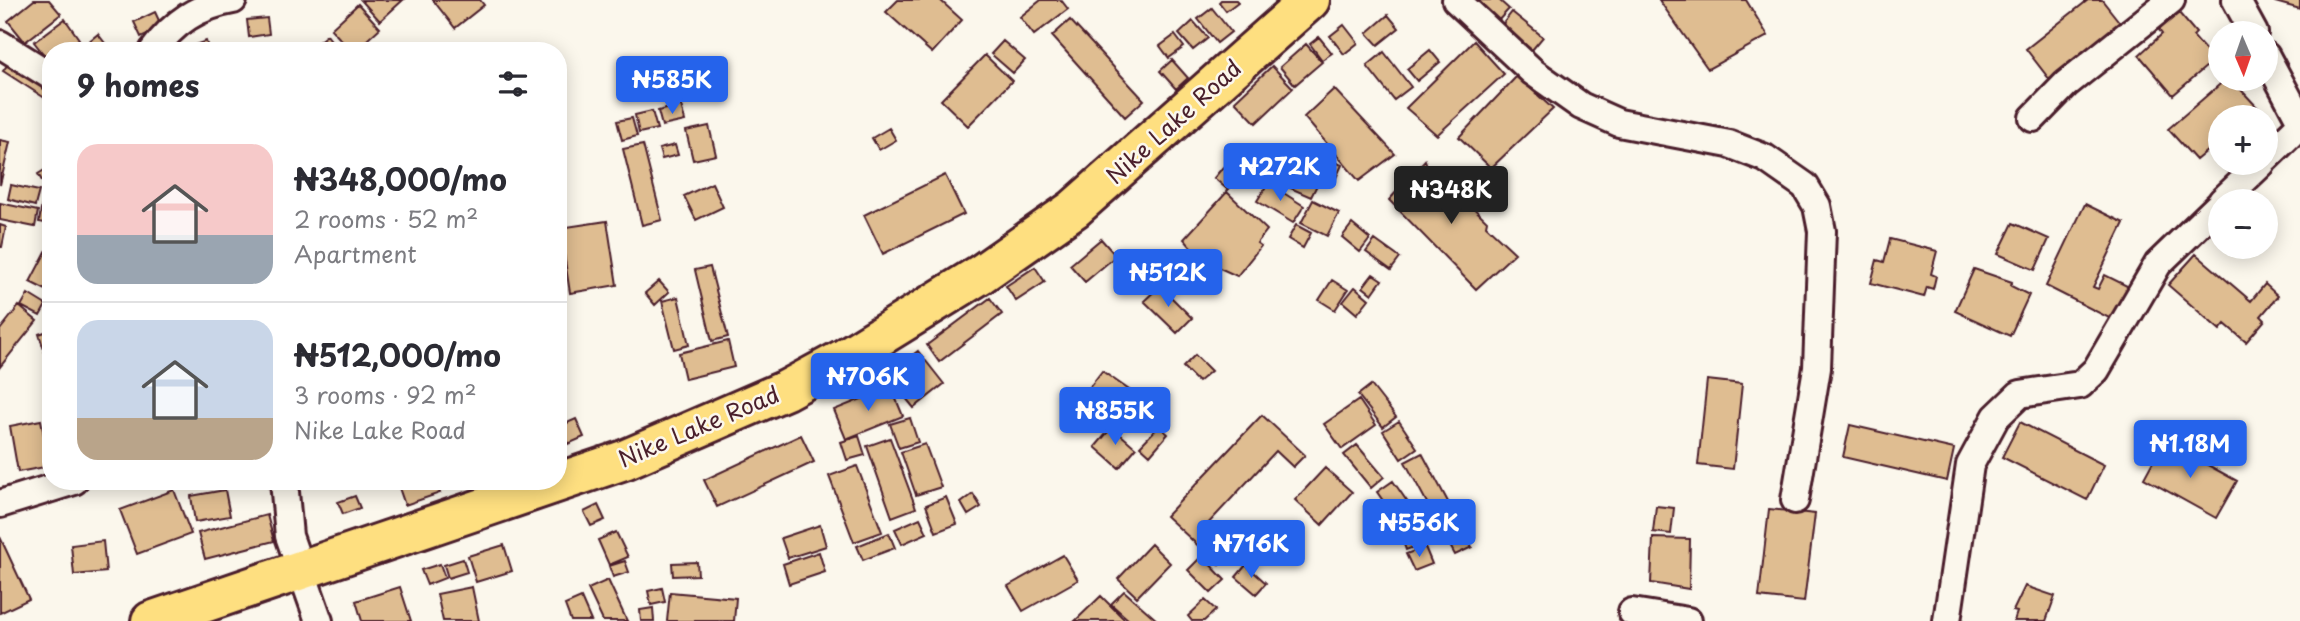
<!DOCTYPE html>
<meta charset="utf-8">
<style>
:root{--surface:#fff;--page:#f7f7f7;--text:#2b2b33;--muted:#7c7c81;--line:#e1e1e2;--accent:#2563eb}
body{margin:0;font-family:"Playpen Sans",sans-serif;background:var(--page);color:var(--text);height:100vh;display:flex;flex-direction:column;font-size:26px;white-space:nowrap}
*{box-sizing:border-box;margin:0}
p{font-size:23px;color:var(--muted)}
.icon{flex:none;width:38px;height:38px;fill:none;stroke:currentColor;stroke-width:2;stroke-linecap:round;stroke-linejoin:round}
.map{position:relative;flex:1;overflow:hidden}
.side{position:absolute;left:42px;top:42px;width:525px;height:448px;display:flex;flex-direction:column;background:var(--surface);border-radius:28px;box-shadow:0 4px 18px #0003}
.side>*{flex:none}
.needle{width:46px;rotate:178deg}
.fabs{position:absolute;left:2208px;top:21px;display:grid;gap:14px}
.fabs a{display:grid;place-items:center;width:70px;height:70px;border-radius:50%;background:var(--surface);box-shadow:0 4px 18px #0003;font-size:35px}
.price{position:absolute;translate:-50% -60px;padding:0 16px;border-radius:7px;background:var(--accent);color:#fff;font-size:23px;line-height:46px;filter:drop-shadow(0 2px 4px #0008)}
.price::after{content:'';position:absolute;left:50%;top:42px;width:21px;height:16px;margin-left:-10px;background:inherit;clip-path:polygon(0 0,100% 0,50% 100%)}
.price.current{background:#222;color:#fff}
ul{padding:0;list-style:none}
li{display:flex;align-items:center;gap:21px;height:175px;padding:0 35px}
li+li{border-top:2px solid var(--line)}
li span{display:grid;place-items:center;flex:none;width:196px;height:140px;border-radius:21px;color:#555}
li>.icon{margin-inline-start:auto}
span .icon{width:84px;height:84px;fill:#fffc;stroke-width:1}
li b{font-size:30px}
h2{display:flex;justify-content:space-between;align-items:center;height:84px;padding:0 35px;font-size:30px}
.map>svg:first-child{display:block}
.building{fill:#dfbd91;stroke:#4a1f2b;stroke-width:2}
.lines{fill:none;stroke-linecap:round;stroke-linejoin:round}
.minor-casing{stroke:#4a1f2b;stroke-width:32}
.primary-casing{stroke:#4a1f2b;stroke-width:44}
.minor{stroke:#fbf7ec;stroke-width:26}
.primary{stroke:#fedf80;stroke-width:38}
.labels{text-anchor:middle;stroke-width:5;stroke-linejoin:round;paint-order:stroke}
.street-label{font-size:23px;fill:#4a1f2b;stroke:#fbf7ec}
</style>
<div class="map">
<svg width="2300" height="621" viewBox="0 0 2300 621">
<rect width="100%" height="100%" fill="#fbf7ec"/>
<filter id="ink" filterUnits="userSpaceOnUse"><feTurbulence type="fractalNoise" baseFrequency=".0143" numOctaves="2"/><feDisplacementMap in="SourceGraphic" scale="14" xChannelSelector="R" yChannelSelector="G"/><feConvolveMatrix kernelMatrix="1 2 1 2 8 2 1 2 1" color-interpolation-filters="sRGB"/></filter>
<g filter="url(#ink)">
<path class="building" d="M34,0H49L61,14L25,42L8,21Z
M361,0H403L380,21Z
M433,0H480L484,5L455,28Z
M898,0H940L962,20L932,53L886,12Z
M1041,0H1061L1068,9L1034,35L1020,17Z
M1221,0H1236L1238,2L1226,11L1219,2Z
M1472,0H1499L1509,9L1496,23Z
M1659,0H1746L1768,36L1708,69Z
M2088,0H2102L2121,24L2050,80L2026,49Z
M2275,0H2300V9L2275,2Z
M358,4L380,28L355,51H351L331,29Z
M1212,8L1231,32L1217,43L1198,19Z
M155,12L162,27L141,37L134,22Z
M1512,12L1543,37L1532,50L1501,26Z
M2179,13L2196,33L2193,36L2214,60L2173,95L2139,55L2162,34L2159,30Z
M1388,15L1399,28L1378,45L1367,33Z
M267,18L269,34L249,37L247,20Z
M65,19L79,39L63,51H51L49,61L34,42Z
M1070,20L1144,100L1125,117L1052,36Z
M1193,21L1208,38L1193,50L1179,34Z
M1344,25L1358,43L1344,54L1330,36Z
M98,34L111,51H77Z
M327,35L339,51H315L312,47Z
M1175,35L1184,47L1169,58L1160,46Z
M1319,37L1332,53L1322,60L1310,44Z
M206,41L209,51H182L181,50Z
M1003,41L1025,60L1013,73L991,54Z
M1474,41L1504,74L1437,135L1406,108Z
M1306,44L1322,62L1295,85L1280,67Z
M1430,50L1440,62L1417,81L1407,69Z
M1384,52L1411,87L1394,100L1367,66Z
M985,55L1012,81L968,126L941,100Z
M13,57L51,82V102L3,71Z
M1172,60L1188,78L1176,89L1160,71Z
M1272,66L1293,88L1256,123L1235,101Z
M1517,76L1553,109L1491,168L1459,137Z
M2226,79H2231L2257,107L2245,117H2221V139L2196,160L2168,129Z
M1334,89L1395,154L1359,181L1304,117Z
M681,105L685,121L662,126L658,111Z
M652,111L657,129L639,133L635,115Z
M632,118L637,136L622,140L617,121Z
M709,126L716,155L693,160L686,131Z
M889,128L896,140L879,150L872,138Z
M0,140L10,142L0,185Z
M643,145L662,220L642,225L623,149Z
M675,145L678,155L662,159L659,149Z
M1306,150L1342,165L1335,180L1299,166Z
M1425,160L1429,171L1456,196L1459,194L1487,221L1486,226L1515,253L1476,289L1389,200Z
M51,166V189L48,191L38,174Z
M1223,167L1237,180L1228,190L1214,178Z
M1296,169L1320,179L1311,197L1288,187Z
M945,175L964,214L883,254L864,215Z
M712,183L723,207L696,220L684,196Z
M1268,183L1304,206L1293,223L1257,201Z
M11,185L39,191L35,206L8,199Z
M1227,192L1267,230L1257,243L1261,246L1237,276L1202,260L1184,239Z
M44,193L51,194V224L39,222Z
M1313,200L1339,213L1327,236L1301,223Z
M0,203L38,211L35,227L0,220Z
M2085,204L2124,223L2093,287L2098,289L2105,275L2131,288L2115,321L2046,286Z
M561,205L565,221L558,223V206Z
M607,221L617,285L570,293L560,228Z
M2013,223L2049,239L2035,270L1998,254Z
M1352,224L1370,239L1360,252L1342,237Z
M0,225L6,227L2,247H0Z
M1296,225L1311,233L1303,248L1288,239Z
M1101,239L1116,256L1085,282L1070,265Z
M1890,239L1937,251L1931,274L1936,276L1933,289L1927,287L1924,297L1871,283L1877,260L1884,262Z
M1375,240L1400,258L1391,270L1366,252Z
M51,242V291L50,292L30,282Z
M2196,254L2251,301L2265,284L2278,296L2261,316L2265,320L2246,342L2225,324L2220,330L2168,285Z
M710,267L728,337L712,341L695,270Z
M1035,267L1045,282L1016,301L1006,286Z
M1974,269L2012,282L2011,286L2029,295L2010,336L1955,311Z
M1373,274L1382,280L1372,294L1363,287Z
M1332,280L1348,290L1335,310L1319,300Z
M659,281L669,292L655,305L645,293Z
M1160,286L1192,318L1177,333L1144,301Z
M1355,287L1369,299L1357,314L1343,302Z
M28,294L46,305L40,316L21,306Z
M678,297L689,345L674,349L662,301Z
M990,298L1002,314L939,362L927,345Z
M19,306L37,321L0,367V330Z
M51,330V351L45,353L39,334Z
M728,341L734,367L685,379L679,353Z
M918,351L944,384L914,408L887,375Z
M1195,355L1211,371L1198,382L1183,367Z
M1102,371L1132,392L1105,427L1076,405Z
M1707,380L1742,384L1733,469L1698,465Z
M1371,385L1396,417L1383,427L1358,395Z
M891,387L903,416L846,439L834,410Z
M1359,400L1376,425L1342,449L1324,424Z
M1262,415L1305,455L1293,467L1276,451L1204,528L1230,552L1219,565L1166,516Z
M910,418L918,442L899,448L890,424Z
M576,419L584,437L568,444L560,426Z
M41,420L50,466L18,472L10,426Z
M1399,421L1417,448L1401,459L1383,431Z
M2020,422L2104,465L2087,500L2002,457Z
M1850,425L1954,449L1947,481L1843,457Z
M1159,426L1168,434L1150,455L1140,446Z
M1112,427L1136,448L1119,468L1095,447Z
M801,435L814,462L717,507L704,480Z
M859,436L865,455L847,460L841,442Z
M890,438L916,508L892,517L867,446Z
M2164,441L2237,481L2216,518L2144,478Z
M925,444L941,487L916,495L901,452Z
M1357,445L1384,477L1371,488L1344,455Z
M1422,453L1472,547L1455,555L1405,462Z
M857,466L882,532L854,542L829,476Z
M1325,468L1352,492L1322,525L1295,500Z
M435,481L440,493L405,505L397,482Z
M1393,481L1413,510L1397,521L1377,492Z
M174,490L191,534L137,554L120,510Z
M225,490L230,516L195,522L191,496Z
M973,494L981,507L968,515L961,503Z
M355,496L360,508L343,514L338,502Z
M946,497L957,524L936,532L926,505Z
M598,505L605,520L591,526L584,512Z
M1656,506L1674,508L1671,534L1653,532Z
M1769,509L1815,514L1804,602L1759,597Z
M267,515L274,541L205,559L198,533Z
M920,518L927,533L902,544L895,529Z
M1415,518L1424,543L1406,550L1397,525Z
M820,525L826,546L788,558L781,538Z
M616,532L628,557L609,565L598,540Z
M889,533L895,548L863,560L857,546Z
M0,537L29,599L0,613Z
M1653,538L1690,539L1689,589L1651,583Z
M103,541L106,572L74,575L71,545Z
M1151,544L1170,563L1137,597L1118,579Z
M504,545L512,571L476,582L468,556Z
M1425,547L1432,564L1414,571L1406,554Z
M819,552L825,572L789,584L783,564Z
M1063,555L1078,580L1023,611L1008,586Z
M1202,556L1225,580L1211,593L1188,570Z
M463,559L467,572L448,578L444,565Z
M625,561L629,572L613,577L609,566Z
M697,562L698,575L673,576L672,563Z
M440,564L445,578L427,585L421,570Z
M1246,565L1266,583L1256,594L1236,577Z
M608,580L627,621H603L588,589Z
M2025,586L2055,596L2046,621H2014L2017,612L2013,611Z
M400,587L411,621H362L356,601Z
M472,587L479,621H443L437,594Z
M662,588L665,602L651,605L648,591Z
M1124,591L1158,621H1130L1111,604Z
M670,592L736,598L734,621H667Z
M1101,596L1126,621H1075Z
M581,598L591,621H571L565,605Z
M1205,600L1216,610L1204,621H1192L1188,616Z
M653,608L654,621H641L640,610Z"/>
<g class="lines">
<g class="minor-casing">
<path id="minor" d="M1456,0L1533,72L1581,106L1619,123L1729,144L1765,158L1805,186L1817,206L1822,231L1817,368L1795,500
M2236,0L2254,33
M0,44L51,76
M153,51C174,22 198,6 233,0
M2266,56L2300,120
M2033,118L2066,84L2171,0
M2266,158L2300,125
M2222,201L2262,163
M284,481L289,536L319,621
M0,504L74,481
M1632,612L1688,621
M1947,621L1970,465L1996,417L2020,394L2080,385L2096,370L2158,264L2221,203"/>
</g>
<g class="primary-casing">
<path id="primary" d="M151,621L624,460L786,390L845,358L981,274L1074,209L1310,0"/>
</g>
<use href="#minor" class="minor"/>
<use href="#primary" class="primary"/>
</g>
</g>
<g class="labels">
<g class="street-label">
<text transform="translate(1174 122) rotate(-42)" y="8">Nike Lake Road</text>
<text transform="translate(699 427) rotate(-23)" y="8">Nike Lake Road</text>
</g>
</g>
</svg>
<div class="fabs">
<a><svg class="needle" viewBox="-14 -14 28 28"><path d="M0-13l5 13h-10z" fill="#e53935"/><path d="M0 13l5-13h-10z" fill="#7c7c81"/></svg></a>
<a>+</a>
<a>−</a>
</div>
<b class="price" style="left:672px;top:116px">₦585K</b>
<b class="price" style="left:1280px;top:203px">₦272K</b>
<b class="price current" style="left:1451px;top:226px">₦348K</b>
<b class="price" style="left:1168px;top:309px">₦512K</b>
<b class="price" style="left:868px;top:413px">₦706K</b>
<b class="price" style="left:1115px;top:447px">₦855K</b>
<b class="price" style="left:2190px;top:480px">₦1.18M</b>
<b class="price" style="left:1419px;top:559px">₦556K</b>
<b class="price" style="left:1251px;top:580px">₦716K</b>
<section class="side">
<h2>9 homes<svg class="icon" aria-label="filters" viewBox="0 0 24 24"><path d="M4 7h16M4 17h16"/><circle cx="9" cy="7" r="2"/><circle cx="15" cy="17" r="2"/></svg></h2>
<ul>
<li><span style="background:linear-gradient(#f6c9c9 65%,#9aa5b1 0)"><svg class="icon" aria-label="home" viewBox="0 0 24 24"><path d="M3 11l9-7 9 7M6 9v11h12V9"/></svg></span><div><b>₦348,000/mo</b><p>2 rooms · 52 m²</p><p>Apartment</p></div></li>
<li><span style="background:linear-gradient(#c9d6e8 70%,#b9a48a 0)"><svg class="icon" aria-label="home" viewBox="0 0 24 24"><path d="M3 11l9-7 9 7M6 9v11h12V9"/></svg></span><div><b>₦512,000/mo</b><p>3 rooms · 92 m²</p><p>Nike Lake Road</p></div></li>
</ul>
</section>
</div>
